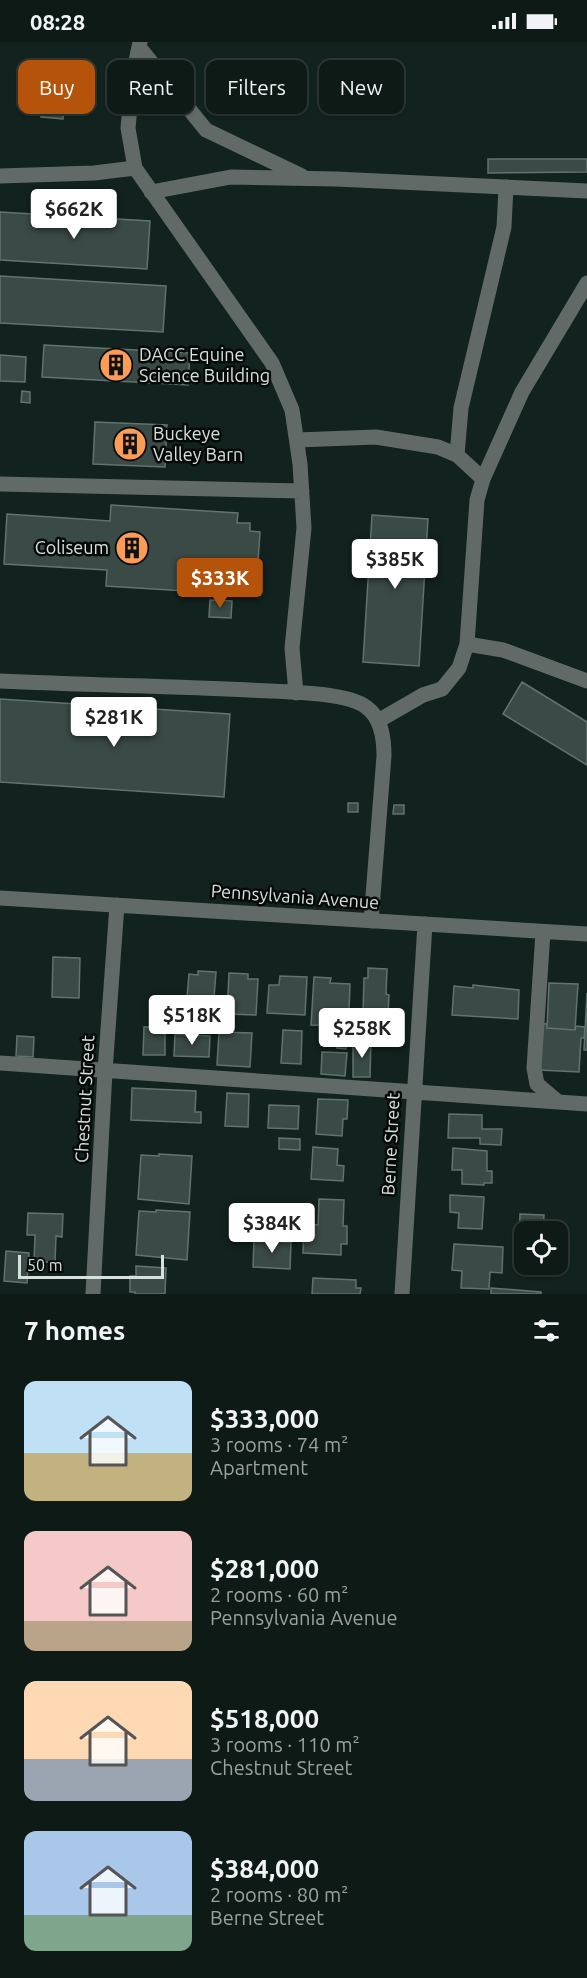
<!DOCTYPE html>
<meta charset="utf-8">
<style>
:root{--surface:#0e1a16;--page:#1c2723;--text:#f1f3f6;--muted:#9ba1a1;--line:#2e3835;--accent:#b45309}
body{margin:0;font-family:Ubuntu,sans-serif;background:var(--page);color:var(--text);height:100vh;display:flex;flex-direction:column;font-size:22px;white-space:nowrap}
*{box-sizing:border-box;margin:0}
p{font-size:20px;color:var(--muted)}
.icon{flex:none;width:33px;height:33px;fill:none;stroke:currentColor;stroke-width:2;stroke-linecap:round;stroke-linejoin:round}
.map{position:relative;height:1252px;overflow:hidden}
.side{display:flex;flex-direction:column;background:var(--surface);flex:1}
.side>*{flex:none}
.banner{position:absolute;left:18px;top:18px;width:552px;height:54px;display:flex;gap:12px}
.controls{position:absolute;left:514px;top:1179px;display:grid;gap:12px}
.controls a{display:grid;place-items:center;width:54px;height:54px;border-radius:12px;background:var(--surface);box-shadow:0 2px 4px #0004,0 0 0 2px var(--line);font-size:30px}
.scale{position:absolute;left:18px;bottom:15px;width:146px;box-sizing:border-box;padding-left:6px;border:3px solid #d6e0dd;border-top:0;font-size:16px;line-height:21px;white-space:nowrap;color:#d6e0dd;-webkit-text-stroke:4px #050a08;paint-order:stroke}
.price{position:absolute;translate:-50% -51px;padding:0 14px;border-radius:6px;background:#fff;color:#222;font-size:20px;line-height:39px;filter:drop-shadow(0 2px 3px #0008)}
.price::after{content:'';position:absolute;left:50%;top:36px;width:18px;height:14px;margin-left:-9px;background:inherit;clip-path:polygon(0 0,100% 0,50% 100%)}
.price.selected{background:var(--accent);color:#fff}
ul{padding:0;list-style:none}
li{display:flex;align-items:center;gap:18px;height:150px;padding:0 24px}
li span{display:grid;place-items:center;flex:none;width:168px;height:120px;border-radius:12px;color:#555}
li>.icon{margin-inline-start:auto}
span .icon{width:72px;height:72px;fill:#fffc;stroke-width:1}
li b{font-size:26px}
h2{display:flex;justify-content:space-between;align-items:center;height:72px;padding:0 24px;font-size:26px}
.pill{padding:0 21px;border-radius:12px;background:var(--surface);box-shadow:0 2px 4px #0004,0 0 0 2px var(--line);font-size:21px;line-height:54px}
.pill.selected{background:var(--accent);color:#fff}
.status{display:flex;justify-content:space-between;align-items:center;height:42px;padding:0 30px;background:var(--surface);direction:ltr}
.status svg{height:16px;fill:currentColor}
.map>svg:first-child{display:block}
.building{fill:#3a4a46;stroke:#61736e;stroke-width:1.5}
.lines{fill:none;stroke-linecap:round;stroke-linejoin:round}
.minor{stroke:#626a68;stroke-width:15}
.labels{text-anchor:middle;stroke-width:5;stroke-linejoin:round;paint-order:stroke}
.poi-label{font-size:18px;fill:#d6e0dd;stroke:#050a08;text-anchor:start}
.street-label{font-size:18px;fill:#d6e0dd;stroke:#050a08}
</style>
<div class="status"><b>08:28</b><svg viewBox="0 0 49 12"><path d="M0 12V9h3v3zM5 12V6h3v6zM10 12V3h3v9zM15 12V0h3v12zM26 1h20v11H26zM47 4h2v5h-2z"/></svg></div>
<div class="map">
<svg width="587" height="1252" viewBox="0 0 587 1252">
<rect width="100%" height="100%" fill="#12221e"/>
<path class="building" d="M42,58L64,60L63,77L41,75Z
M488,117H587V130L488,131Z
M0,170L150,179L147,227L0,218Z
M0,234L166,244L163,290L0,281Z
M44,303L190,311L188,343L42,335Z
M0,313L26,315L25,340L0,339Z
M22,349L30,350V361L21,360Z
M95,380L167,383L165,425L93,422Z
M111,463L238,471L237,481H250V489L260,490L257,535L246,534V543H233V552L106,544L107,528L4,522L7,472L110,479Z
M372,473L428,477L419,624L363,620Z
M210,558L232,559L231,576L209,575Z
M522,640L587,680V723L503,672Z
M0,657L230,672L224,755L0,740Z
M348,761H358V770H348Z
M394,763H404V772H393Z
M53,915L80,916L79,956L52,955Z
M368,926L387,927L386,952L389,953L388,972L363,971L364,936H368Z
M198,929L216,930L213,969L186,967L189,932L198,933Z
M229,931L248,932V937H258L256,973L227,972Z
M280,934L307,935L305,973L267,971L269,943H279Z
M314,935L331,936L330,941L350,942L349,970L333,969L332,984L311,983Z
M549,941L578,942L575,988L547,986Z
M473,943L519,948L518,977L452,973L454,944L473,946Z
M587,951V1008H584Z
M532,981L547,982V986L575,988L576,984L585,985L584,996H581L579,1030L539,1028Z
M144,985H165V1013H143Z
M283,988L302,989L301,1022L281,1021Z
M219,990L252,991L250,1025L217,1023Z
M175,992L210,994L209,1015L174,1014Z
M17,994L34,995L33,1015L16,1014Z
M338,996H347L346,1007L337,1006Z
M353,999H371L370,1035H353Z
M322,1010L347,1011L345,1034L321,1032Z
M132,1046L196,1049L195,1070H201V1081L131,1078Z
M227,1051L249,1052L248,1085L225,1084Z
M318,1057L348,1058L347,1077H343L342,1094L316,1092Z
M269,1063L299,1064L298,1087L268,1086Z
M449,1072L482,1073V1087H502L501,1103L480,1102V1096H448Z
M279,1096L300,1097V1108L279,1107Z
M313,1105L338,1107L337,1123L344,1124L343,1139L311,1137Z
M453,1106L487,1109V1129H492V1141H484V1143L462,1142V1128H452Z
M159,1112L192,1114L189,1162L138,1157L141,1113L159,1114Z
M450,1153L484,1155L482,1187L458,1186L459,1171L450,1170Z
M319,1157L344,1158L343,1184H347V1202H341V1213L303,1211L304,1182L318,1183Z
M156,1168L190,1170L187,1218L136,1213L139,1169L156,1170Z
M28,1171L63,1172L62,1195L56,1194L55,1220H34L35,1193H27Z
M520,1172L544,1173L543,1190H525V1195H519Z
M254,1198L291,1200L290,1227L253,1225Z
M454,1202L503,1205L502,1231L490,1230L489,1247L461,1246L462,1229L452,1228Z
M6,1209L29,1211L27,1241L4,1239Z
M136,1224L166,1226L165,1252H135V1250H130V1234H136Z
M313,1236L356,1238V1246H361L360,1252H312Z
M491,1246L541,1250V1252H491Z"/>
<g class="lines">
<path class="minor" d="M140,0L133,33L128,86L135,126L272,321L292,368L300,422L304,486L292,606L296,651
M139,5L206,88L302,134
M0,134L94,131L135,126
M151,150L231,135L336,137L587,149
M297,398L376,395L438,405L457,413L483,437
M457,413L461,366L504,185L506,145
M0,442L302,449
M467,602L503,608L587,639
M0,639C83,643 167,644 250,648C277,650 346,649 366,665C382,676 384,697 384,714L371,879
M378,679L423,653L442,647L459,626L467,602L477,458L483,437L522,350L587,241
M0,856L587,892
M543,890L534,1026L537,1042L557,1059
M0,1021L587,1062
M93,1252L105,1029L117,863
M402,1252L425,882"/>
</g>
<defs>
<g id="building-disc" transform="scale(1.725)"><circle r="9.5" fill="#fd9c56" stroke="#050a08"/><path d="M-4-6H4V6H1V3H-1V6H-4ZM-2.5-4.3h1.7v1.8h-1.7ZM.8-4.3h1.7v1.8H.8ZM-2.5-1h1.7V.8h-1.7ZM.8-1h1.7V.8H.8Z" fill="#111"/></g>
</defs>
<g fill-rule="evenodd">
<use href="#building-disc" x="116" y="323"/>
<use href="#building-disc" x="130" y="402"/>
<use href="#building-disc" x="132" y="506"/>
</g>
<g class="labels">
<g class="poi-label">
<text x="139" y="319">DACC Equine<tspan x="139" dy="21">Science Building</tspan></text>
<text x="153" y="398">Buckeye<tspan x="153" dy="21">Valley Barn</tspan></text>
<text x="109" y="512" text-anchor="end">Coliseum</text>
</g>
<g class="street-label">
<text transform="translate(295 855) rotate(4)" y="6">Pennsylvania Avenue</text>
<text transform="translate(85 1057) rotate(-87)" y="6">Chestnut Street</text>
<text transform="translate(391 1102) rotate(-87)" y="6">Berne Street</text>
</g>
</g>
</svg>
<div class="controls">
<a><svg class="icon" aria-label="locate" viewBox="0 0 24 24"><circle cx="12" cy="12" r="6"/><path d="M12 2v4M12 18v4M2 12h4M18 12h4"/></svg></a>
</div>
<div class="scale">50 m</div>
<b class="price" style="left:74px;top:198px">$662K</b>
<b class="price" style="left:395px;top:548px">$385K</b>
<b class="price selected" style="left:220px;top:567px">$333K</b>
<b class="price" style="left:114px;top:706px">$281K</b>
<b class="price" style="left:192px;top:1004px">$518K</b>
<b class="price" style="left:362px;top:1017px">$258K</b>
<b class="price" style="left:272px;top:1212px">$384K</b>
<div class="banner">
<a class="pill selected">Buy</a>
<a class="pill">Rent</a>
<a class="pill">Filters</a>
<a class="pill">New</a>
</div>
</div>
<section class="side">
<h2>7 homes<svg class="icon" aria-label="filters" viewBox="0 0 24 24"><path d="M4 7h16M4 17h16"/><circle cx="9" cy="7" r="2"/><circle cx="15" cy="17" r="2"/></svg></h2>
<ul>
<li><span style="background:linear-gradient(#bfe0f5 60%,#c2b280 0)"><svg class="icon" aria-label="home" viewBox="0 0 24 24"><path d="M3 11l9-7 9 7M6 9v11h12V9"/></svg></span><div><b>$333,000</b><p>3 rooms · 74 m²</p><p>Apartment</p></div></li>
<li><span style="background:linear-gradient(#f6c9c9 75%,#b9a48a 0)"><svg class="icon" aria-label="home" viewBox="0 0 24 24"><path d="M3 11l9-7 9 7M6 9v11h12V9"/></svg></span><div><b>$281,000</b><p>2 rooms · 60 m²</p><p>Pennsylvania Avenue</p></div></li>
<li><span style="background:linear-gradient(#ffd9b3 65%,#9aa5b1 0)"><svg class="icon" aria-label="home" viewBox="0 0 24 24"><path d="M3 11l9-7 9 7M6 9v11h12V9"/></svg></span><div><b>$518,000</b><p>3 rooms · 110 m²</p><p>Chestnut Street</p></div></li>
<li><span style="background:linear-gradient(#a9c7e8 70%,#7fa58c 0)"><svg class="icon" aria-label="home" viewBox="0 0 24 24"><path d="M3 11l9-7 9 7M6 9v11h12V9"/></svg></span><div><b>$384,000</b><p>2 rooms · 80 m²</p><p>Berne Street</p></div></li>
</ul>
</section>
